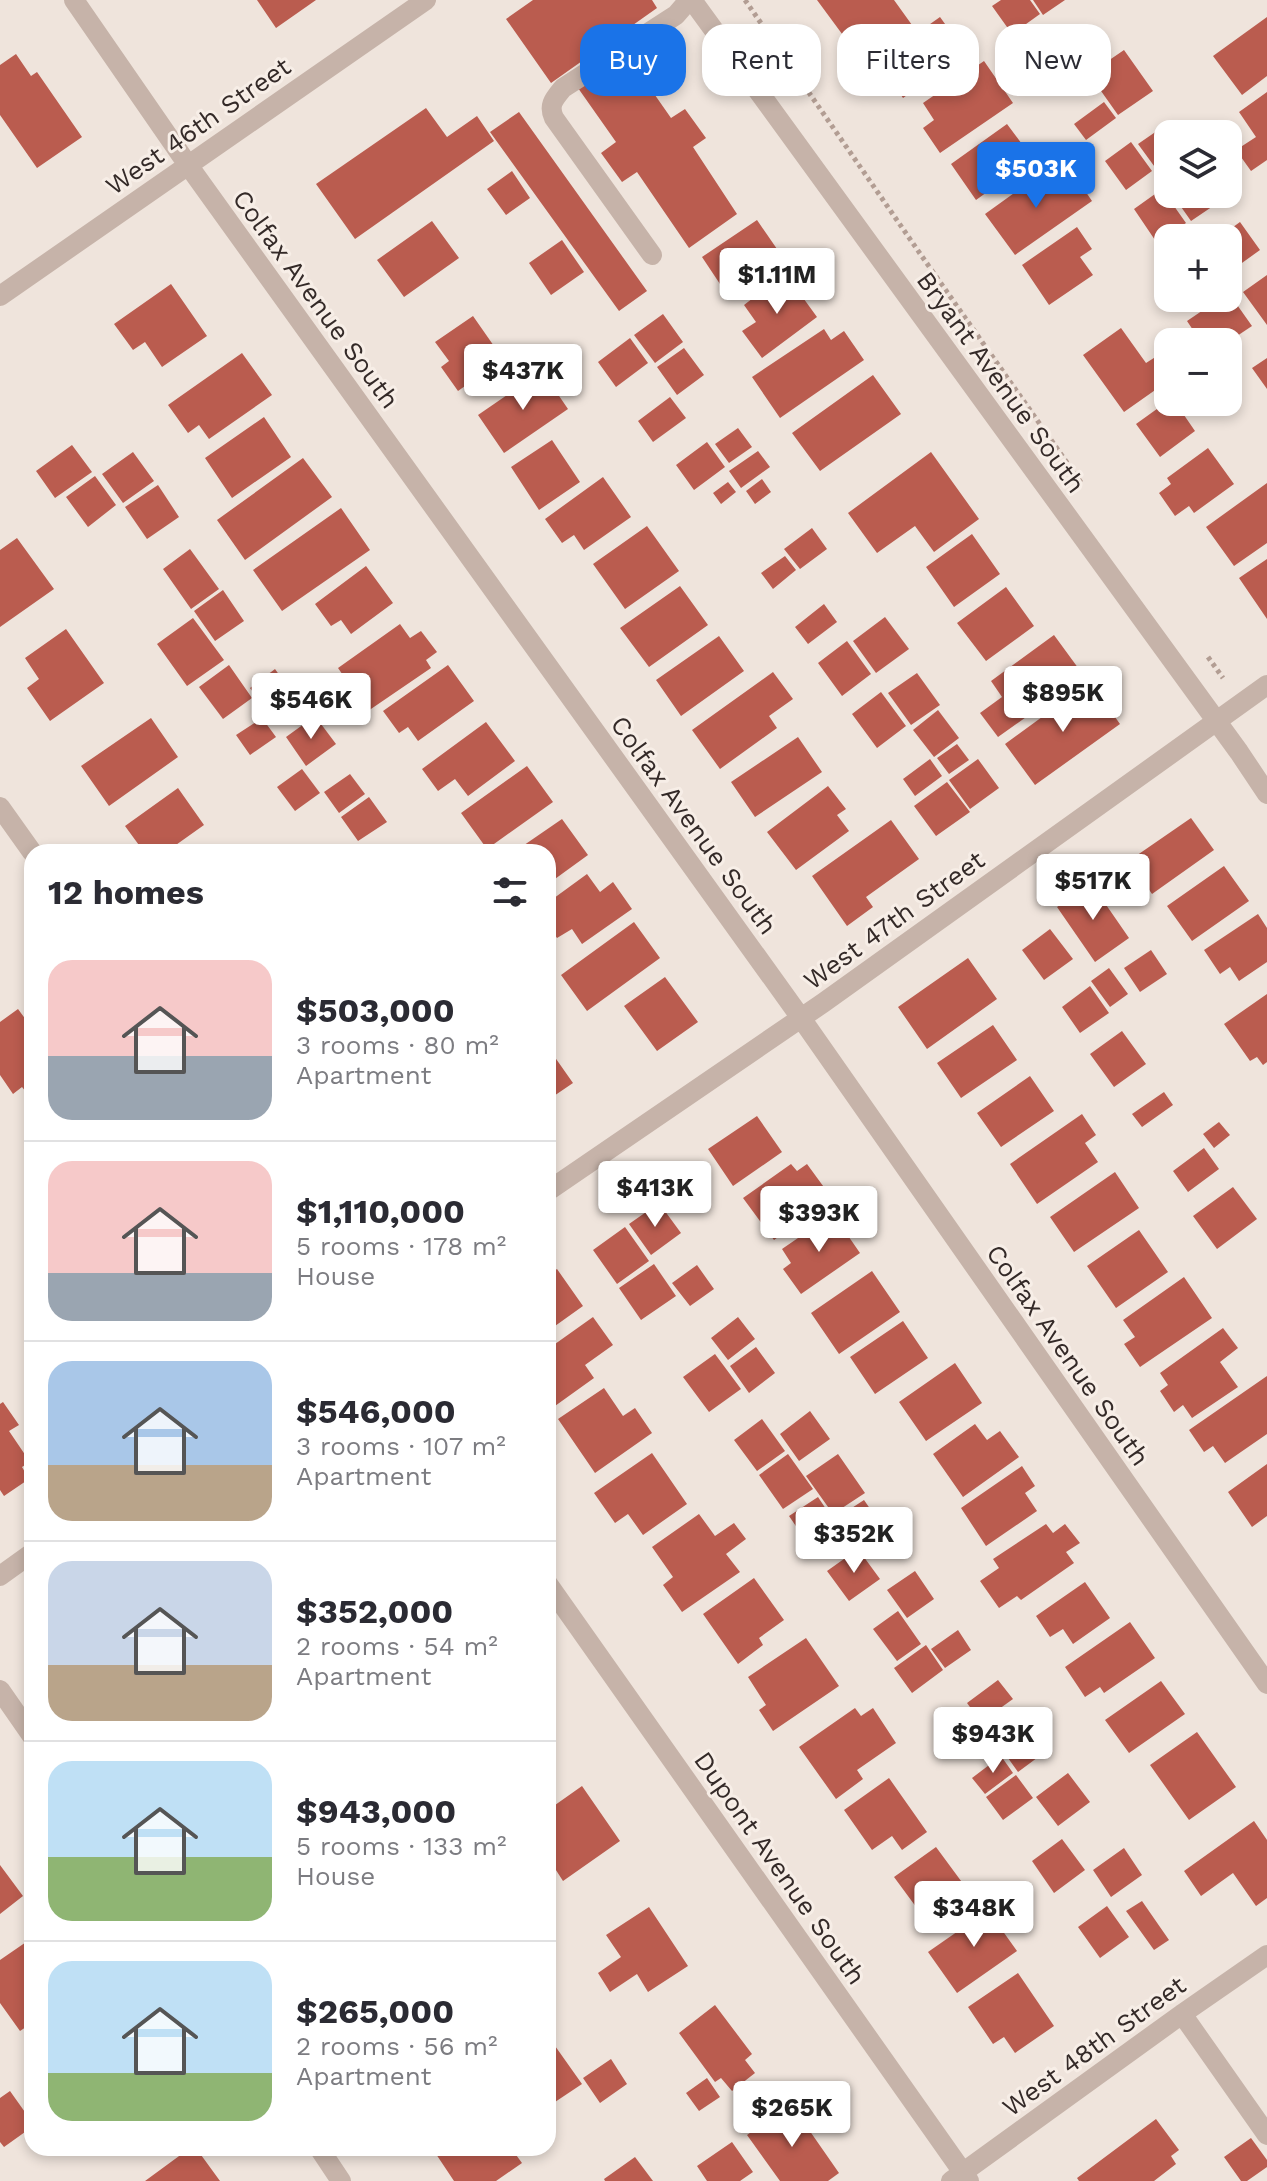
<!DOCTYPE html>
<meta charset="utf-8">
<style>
:root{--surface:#fff;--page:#f7f7f7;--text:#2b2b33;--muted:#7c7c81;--line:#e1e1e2;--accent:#1a73e8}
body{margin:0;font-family:"Work Sans",sans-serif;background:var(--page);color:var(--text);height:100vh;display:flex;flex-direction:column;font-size:30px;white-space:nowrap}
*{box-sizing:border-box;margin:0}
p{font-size:26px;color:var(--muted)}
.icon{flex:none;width:44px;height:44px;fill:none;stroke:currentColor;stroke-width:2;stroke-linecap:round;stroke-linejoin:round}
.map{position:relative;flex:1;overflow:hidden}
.drawer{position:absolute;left:24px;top:844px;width:532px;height:1312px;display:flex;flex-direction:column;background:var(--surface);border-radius:24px;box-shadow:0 4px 12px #0003}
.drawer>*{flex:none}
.guide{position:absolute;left:580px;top:24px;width:566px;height:72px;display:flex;gap:16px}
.tools{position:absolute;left:1154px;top:120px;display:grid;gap:16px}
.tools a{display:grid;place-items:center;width:88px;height:88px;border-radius:16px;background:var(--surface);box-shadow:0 4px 12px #0003;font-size:40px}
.price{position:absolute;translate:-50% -68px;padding:0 18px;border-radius:8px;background:#fff;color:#222;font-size:26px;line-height:52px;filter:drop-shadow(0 2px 4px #0008)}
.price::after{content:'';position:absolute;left:50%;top:48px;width:24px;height:18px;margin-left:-12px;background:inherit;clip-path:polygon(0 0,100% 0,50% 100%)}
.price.selected{background:var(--accent);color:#fff}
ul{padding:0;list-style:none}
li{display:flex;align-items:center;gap:24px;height:200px;padding:0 24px}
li+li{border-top:2px solid var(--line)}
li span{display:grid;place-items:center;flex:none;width:224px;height:160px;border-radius:24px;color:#555}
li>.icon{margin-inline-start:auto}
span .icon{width:96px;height:96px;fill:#fffc;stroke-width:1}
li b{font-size:34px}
h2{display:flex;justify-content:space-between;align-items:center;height:96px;padding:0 24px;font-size:34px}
.chip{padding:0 28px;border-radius:24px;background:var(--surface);box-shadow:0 4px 12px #0003;font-size:28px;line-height:72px}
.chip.selected{background:var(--accent);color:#fff}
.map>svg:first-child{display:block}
.building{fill:#ba5c4f}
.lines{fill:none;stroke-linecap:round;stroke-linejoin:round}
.path{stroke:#b29d93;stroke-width:5;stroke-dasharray:4 4;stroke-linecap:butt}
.minor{stroke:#c6b3a9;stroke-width:20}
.labels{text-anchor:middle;stroke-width:6;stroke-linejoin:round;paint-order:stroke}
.street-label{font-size:26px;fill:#342a28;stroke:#f7eee7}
</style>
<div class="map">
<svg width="1267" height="2181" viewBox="0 0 1267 2181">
<rect width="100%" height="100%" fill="#efe4dc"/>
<path class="building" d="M257,0H316L276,28Z
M533,0H652L657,8L551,83L506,19Z
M817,0H894L912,25L862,61Z
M1001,0H1030L1040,14L1012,34L992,6Z
M1033,0H1065L1043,15Z
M940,17L966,53L903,98L895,86L886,93L868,68Z
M1267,17V76L1242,95L1213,56Z
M1087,30L1103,50L1082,66L1067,45Z
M1057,40L1078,69L1051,87L1031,59Z
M1124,50L1153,91L1118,115L1089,74Z
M16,54L31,76L37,72L82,137L37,168L0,115V65Z
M627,55L671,118L685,109L706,138L693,147L737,214L689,248L637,172L622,182L601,153L616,142L578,88Z
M984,61L1013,103L940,153L923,128L934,120L923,103Z
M1267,92V160L1251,171L1236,150L1256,137L1239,112Z
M1104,102L1116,118L1086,140L1074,124Z
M426,108L447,137L477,116L494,141L355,239L316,184Z
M519,112L647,291L619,311L490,132Z
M1007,124L1033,159L976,200L951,164Z
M1164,126L1170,134H1168V161L1157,170L1138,144Z
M1131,142L1152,171L1126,190L1105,161Z
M1049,168L1063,189L1077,179L1092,201L1015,255L985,214Z
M512,171L530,198L506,215L487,189Z
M1162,189L1186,223L1157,243L1134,209Z
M1172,194H1218L1222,200L1191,221Z
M757,220L786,262L730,299L702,257Z
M432,221L459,258L404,297L377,260Z
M1240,222L1260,250L1228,273V238H1218Z
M1077,227L1092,249L1080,257L1093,275L1049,305L1022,265Z
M562,240L584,272L551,295L529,263Z
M785,273L817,317L762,358L742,331L756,322L744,305Z
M1267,275V325L1243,292Z
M171,284L207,336L162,367L145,342L133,350L114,324Z
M1228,292L1252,326L1228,342H1201L1187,321L1221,298H1228Z
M663,314L683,342L655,363L634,335Z
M473,316L503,359L458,391L441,367L449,361L435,342Z
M1121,328L1146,363L1157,356L1168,373V381L1124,412L1083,355Z
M824,329L831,340L844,331L864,360L780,418L752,377Z
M630,338L648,363L616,387L598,362Z
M684,348L704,375L677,395L657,367Z
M242,353L272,395L209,439L199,425L188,433L168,405Z
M1267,358V389L1252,368Z
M542,371L568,409L504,453L478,415Z
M873,375L901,414L820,471L792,433Z
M670,397L686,418L653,442L638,421Z
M1168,401L1175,402L1195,431L1160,457L1136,424Z
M264,417L291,457L232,498L205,458Z
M738,428L752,447L729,463L715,444Z
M552,440L580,482L539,510L511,467Z
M707,442L725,467L694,490L676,465Z
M72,445L92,472L55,498L36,471Z
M1208,448L1234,484L1194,513L1189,506L1175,516L1159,493L1171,484L1167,478Z
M758,451L770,467L741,488L729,471Z
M133,452L154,481L123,503L102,474Z
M931,452L979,519L934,552L915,526L877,553L848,513Z
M303,458L332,497L245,560L217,520Z
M95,476L116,505L88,527L66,497Z
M603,477L631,517L584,550L574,535L562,543L545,519Z
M762,479L771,492L755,504L746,491Z
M728,482L736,492L721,504L713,493Z
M1267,483V543L1234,566L1206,527Z
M158,485L179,517L147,539L125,507Z
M341,508L370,550L282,611L253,570Z
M647,526L679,571L625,609L593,564Z
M812,528L827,549L800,569L784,549Z
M972,534L1000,574L954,607L926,567Z
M17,538L54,589L0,627V550Z
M190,549L219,589L191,609L163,569Z
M785,556L796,570L773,589L761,573Z
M1267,559V619L1239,578Z
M366,566L393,603L351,634L341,620L331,626L315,604Z
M680,586L708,625L649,667L620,628Z
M1006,587L1034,626L986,661L957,623Z
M223,590L244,621L215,641L194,611Z
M824,604L837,622L808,644L795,627Z
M885,617L909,649L876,673L853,641Z
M193,618L224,660L187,686L157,644Z
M400,624L410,638L421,631L437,652L426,660L431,668L368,711L338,668Z
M66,629L104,683L50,721L27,688L39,679L25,658Z
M1054,635L1084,676L998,737L980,713L1002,697L991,681Z
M719,636L744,671L681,716L656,680Z
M847,641L871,674L842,696L818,663Z
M229,665L252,698L223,719L199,687Z
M448,665L474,701L418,741L408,727L399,733L383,711Z
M275,669L292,693L267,711L250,688Z
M773,672L793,699L769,716L777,728L720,769L692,730Z
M917,673L940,705L911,725L888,693Z
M1090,682L1120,724L1035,785L1005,744Z
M881,692L906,726L877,748L852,714Z
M938,710L959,738L934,757L913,730Z
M315,716L336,744L306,766L286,737Z
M151,718L178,757L109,806L81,766Z
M262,718L276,737L250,755L236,735Z
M486,722L515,761L468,796L455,779L438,791L422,769Z
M798,737L822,772L755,817L731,782Z
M957,744L969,760L949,774L937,758Z
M930,759L942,776L915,796L903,779Z
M978,759L999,788L970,809L949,780Z
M527,766L553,802L487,849L461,813Z
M302,769L320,793L295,811L277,787Z
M350,774L365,794L339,813L324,792Z
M947,782L970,812L936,836L914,806Z
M828,786L846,809L837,815L849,831L796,870L767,832Z
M178,788L204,825L166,852H144L125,826Z
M369,797L387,822L358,841L341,817Z
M1191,818L1214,850L1152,894L1148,888L1123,905L1104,878Z
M562,819L588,855L548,884V852H514Z
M891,820L919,859L866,897L873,907L847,926L812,876Z
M1224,866L1249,901L1192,941L1167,906Z
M587,874L600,892L613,882L632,909L582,944L572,929L557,938L548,926V915L556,909L550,901Z
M1091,883L1129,938L1095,962L1057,907Z
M1258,914L1267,928V962L1239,981L1230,967L1220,974L1204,950Z
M634,922L660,958L587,1011L561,975Z
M1050,929L1073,959L1044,980L1022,950Z
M1151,950L1167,974L1140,992L1124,968Z
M968,958L997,999L927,1049L898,1007Z
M1109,968L1128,994L1110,1007L1091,981Z
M665,977L698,1022L657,1051L624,1006Z
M1090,986L1109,1013L1080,1033L1062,1007Z
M1267,994V1062L1263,1065L1257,1057L1250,1061L1224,1024Z
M18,1009L32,1028V1096L30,1097L22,1087L13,1094L0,1075V1022Z
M993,1025L1017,1060L961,1098L937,1063Z
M1122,1031L1146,1064L1114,1087L1090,1054Z
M554,1056L573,1083L548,1100V1061Z
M1030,1076L1054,1111L1001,1147L977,1113Z
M1164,1092L1173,1105L1142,1127L1132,1114Z
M1082,1114L1096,1135L1085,1143L1098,1162L1037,1204L1010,1164Z
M757,1116L782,1152L733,1186L708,1149Z
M1219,1122L1230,1135L1214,1148L1203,1134Z
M1204,1148L1219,1169L1188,1192L1173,1171Z
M791,1164L797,1171L807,1164L826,1190L816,1197L822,1205L774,1240L743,1198Z
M1115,1172L1139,1208L1074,1252L1050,1217Z
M1233,1187L1257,1219L1217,1249L1193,1216Z
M659,1203L681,1233L651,1255L629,1224Z
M833,1214L860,1253L801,1294L783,1269L791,1263L782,1249Z
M625,1227L649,1261L617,1284L593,1250Z
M1139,1230L1168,1272L1116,1308L1087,1266Z
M654,1264L676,1296L641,1320L619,1288Z
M697,1265L714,1289L690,1306L672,1283Z
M557,1269L583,1306L548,1331V1275Z
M872,1271L900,1312L839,1354L811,1313Z
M1184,1277L1212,1318L1140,1367L1124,1344L1135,1337L1123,1320Z
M593,1317L613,1345L585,1365L594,1378L548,1411V1349Z
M738,1317L755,1339L728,1360L711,1338Z
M903,1321L928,1358L875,1394L850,1357Z
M1223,1328L1238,1348L1220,1362L1238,1387L1192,1418L1183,1405L1174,1412L1160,1391L1168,1385L1160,1373Z
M756,1347L775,1373L749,1393L730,1366Z
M715,1354L741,1389L709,1412L683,1377Z
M955,1363L982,1403L926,1441L899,1402Z
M1267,1376V1434L1225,1463L1213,1446L1204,1452L1189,1430Z
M604,1388L623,1416L635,1408L652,1433L595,1473L558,1419Z
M3,1402L19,1425L9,1431L30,1462L22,1467L29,1479L4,1496L0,1490V1404Z
M810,1411L830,1439L799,1461L780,1434Z
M762,1419L785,1451L757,1471L734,1440Z
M975,1424L987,1440L1000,1431L1019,1457L963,1497L933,1454Z
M652,1453L687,1504L643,1535L628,1514L615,1523L594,1493Z
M788,1454L813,1489L783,1509L759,1475Z
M838,1454L865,1493L833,1514L806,1476Z
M1267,1464V1516L1252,1527L1228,1492Z
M1022,1466L1035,1486L1025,1493L1037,1511L986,1546L961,1508Z
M818,1497L830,1515L802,1535L789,1516Z
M864,1500L884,1529L855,1548L835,1519Z
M699,1514L715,1536L734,1523L746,1539L726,1554L740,1572L682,1612L663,1585L673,1577L652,1547Z
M1046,1524L1053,1533L1065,1524L1080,1543L1066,1552L1074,1563L1021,1600L1017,1596L999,1608L980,1581L999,1568L993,1559Z
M858,1549L880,1579L849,1601L827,1571Z
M915,1571L934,1599L907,1618L887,1590Z
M754,1578L784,1620L759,1638L763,1645L738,1664L703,1614Z
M1085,1582L1110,1618L1073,1644L1063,1629L1050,1637L1036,1616Z
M898,1611L921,1644L897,1661L873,1629Z
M1130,1622L1155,1658L1104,1693L1100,1687L1085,1697L1065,1667Z
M958,1630L971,1650L945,1668L931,1649Z
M806,1638L839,1686L773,1731L759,1710L766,1705L748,1677Z
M926,1645L943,1670L912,1693L894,1668Z
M998,1680L1013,1699L981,1722L967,1703Z
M1161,1681L1185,1714L1129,1753L1105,1720Z
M855,1708L861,1716L873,1708L896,1743L857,1770L863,1779L836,1799L799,1747Z
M1029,1721L1049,1749L1018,1772L998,1744Z
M1197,1732L1236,1787L1189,1820L1150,1765Z
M1001,1756L1013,1773L985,1794L972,1778Z
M1068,1773L1090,1802L1058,1826L1036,1797Z
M1016,1775L1033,1798L1003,1820L986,1797Z
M889,1778L927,1832L902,1850L892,1836L872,1850L844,1810Z
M582,1786L620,1841L563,1881L554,1867L548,1871V1810Z
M1254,1821L1267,1840V1898L1256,1906L1233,1873L1201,1896L1184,1871Z
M1062,1839L1085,1870L1054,1893L1032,1861Z
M936,1847L964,1885L948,1896L957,1908L937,1924L928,1911L922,1915L894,1877Z
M1124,1848L1142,1875L1111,1897L1093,1870Z
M0,1865L23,1896L0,1914Z
M1142,1901L1169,1940L1154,1950L1126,1911Z
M997,1904L1010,1924L1002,1930L1017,1951L957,1993L928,1952Z
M1107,1906L1129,1937L1100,1958L1078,1927Z
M649,1907L688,1966L648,1992L637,1974L610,1992L598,1973L621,1957L606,1935Z
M32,1938V2023L20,2031L0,2003V1960Z
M1018,1973L1054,2026L1015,2053L1004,2037L993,2044L968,2007Z
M715,2005L752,2054L745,2060L755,2073L732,2091L721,2078L715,2082L679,2033Z
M548,2036L582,2084L549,2106L548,2104Z
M611,2059L627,2084L600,2103L583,2078Z
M707,2078L720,2097L699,2111L686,2093Z
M10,2091L32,2122V2127L4,2147L0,2142V2098Z
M791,2104L839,2173L828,2181H780L747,2135Z
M1156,2119L1179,2150L1171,2156L1176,2164L1154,2181H1079L1077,2178Z
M1251,2138L1267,2160V2167L1247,2181H1241L1224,2157Z
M732,2142L753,2172L740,2181H707L697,2166Z
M190,2148H196L220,2181H145Z
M432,2148H511L522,2163L496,2181H454Z
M635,2157L653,2181H605L604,2179Z"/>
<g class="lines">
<path class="path" d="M745,0L921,255L1082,484
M1208,657L1223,678"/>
<path class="minor" d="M74,0L188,165L801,1018L1267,1684
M692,0L1239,752L1267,794
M652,255L554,118C548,105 554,99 563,88L676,15L689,0
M0,296L426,0
M0,807L32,852
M548,1191L823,1003L1267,685
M0,1576L32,1553
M548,1584L969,2181
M0,1690L32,1736
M1182,2014L1267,2135
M319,2148L341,2181
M951,2181L1182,2014L1267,1955"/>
</g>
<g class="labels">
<g class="street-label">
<text transform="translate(198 126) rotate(-35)" y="9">West 46th Street</text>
<text transform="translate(316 299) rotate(54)" y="9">Colfax Avenue South</text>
<text transform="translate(1001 382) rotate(54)" y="9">Bryant Avenue South</text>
<text transform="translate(694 825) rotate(54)" y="9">Colfax Avenue South</text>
<text transform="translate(894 920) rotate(-36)" y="9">West 47th Street</text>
<text transform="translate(1068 1355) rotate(55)" y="9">Colfax Avenue South</text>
<text transform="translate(780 1868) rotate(55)" y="9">Dupont Avenue South</text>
<text transform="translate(1094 2046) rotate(-36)" y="9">West 48th Street</text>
</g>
</g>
</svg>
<div class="tools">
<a><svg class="icon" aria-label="layers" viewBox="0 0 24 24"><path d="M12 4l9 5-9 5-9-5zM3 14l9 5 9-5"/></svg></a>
<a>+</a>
<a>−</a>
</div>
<b class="price selected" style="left:1036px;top:210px">$503K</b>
<b class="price" style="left:777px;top:316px">$1.11M</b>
<b class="price" style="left:523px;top:412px">$437K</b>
<b class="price" style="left:1063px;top:734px">$895K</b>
<b class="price" style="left:311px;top:741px">$546K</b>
<b class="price" style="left:1093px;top:922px">$517K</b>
<b class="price" style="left:655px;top:1229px">$413K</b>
<b class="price" style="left:819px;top:1254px">$393K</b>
<b class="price" style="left:854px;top:1575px">$352K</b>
<b class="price" style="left:993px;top:1775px">$943K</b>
<b class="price" style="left:974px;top:1949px">$348K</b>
<b class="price" style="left:792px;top:2149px">$265K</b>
<div class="guide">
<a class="chip selected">Buy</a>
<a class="chip">Rent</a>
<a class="chip">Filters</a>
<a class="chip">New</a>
</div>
<section class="drawer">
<h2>12 homes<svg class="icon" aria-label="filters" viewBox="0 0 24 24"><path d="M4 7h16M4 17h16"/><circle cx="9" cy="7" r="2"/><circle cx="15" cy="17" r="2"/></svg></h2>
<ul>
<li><span style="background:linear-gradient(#f6c9c9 60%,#9aa5b1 0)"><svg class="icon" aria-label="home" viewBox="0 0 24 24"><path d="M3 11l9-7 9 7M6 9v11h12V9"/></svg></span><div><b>$503,000</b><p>3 rooms · 80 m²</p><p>Apartment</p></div></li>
<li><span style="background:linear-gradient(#f6c9c9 70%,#9aa5b1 0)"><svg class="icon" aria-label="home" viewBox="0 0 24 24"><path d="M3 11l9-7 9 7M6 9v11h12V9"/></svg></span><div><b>$1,110,000</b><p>5 rooms · 178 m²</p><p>House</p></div></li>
<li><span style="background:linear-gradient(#a9c7e8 65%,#b9a48a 0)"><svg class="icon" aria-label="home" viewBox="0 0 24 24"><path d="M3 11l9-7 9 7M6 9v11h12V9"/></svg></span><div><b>$546,000</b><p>3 rooms · 107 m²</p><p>Apartment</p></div></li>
<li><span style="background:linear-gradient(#c9d6e8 65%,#b9a48a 0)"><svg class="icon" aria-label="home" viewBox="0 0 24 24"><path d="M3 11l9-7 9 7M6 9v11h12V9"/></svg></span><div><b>$352,000</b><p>2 rooms · 54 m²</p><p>Apartment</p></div></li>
<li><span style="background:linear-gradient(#bfe0f5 60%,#8fb573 0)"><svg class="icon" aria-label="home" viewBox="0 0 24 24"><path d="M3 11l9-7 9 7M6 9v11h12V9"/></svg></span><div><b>$943,000</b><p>5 rooms · 133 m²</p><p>House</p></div></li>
<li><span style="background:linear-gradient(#bfe0f5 70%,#8fb573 0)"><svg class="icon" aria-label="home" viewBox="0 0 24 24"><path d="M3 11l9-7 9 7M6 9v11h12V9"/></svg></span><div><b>$265,000</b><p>2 rooms · 56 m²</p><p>Apartment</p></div></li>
</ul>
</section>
</div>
